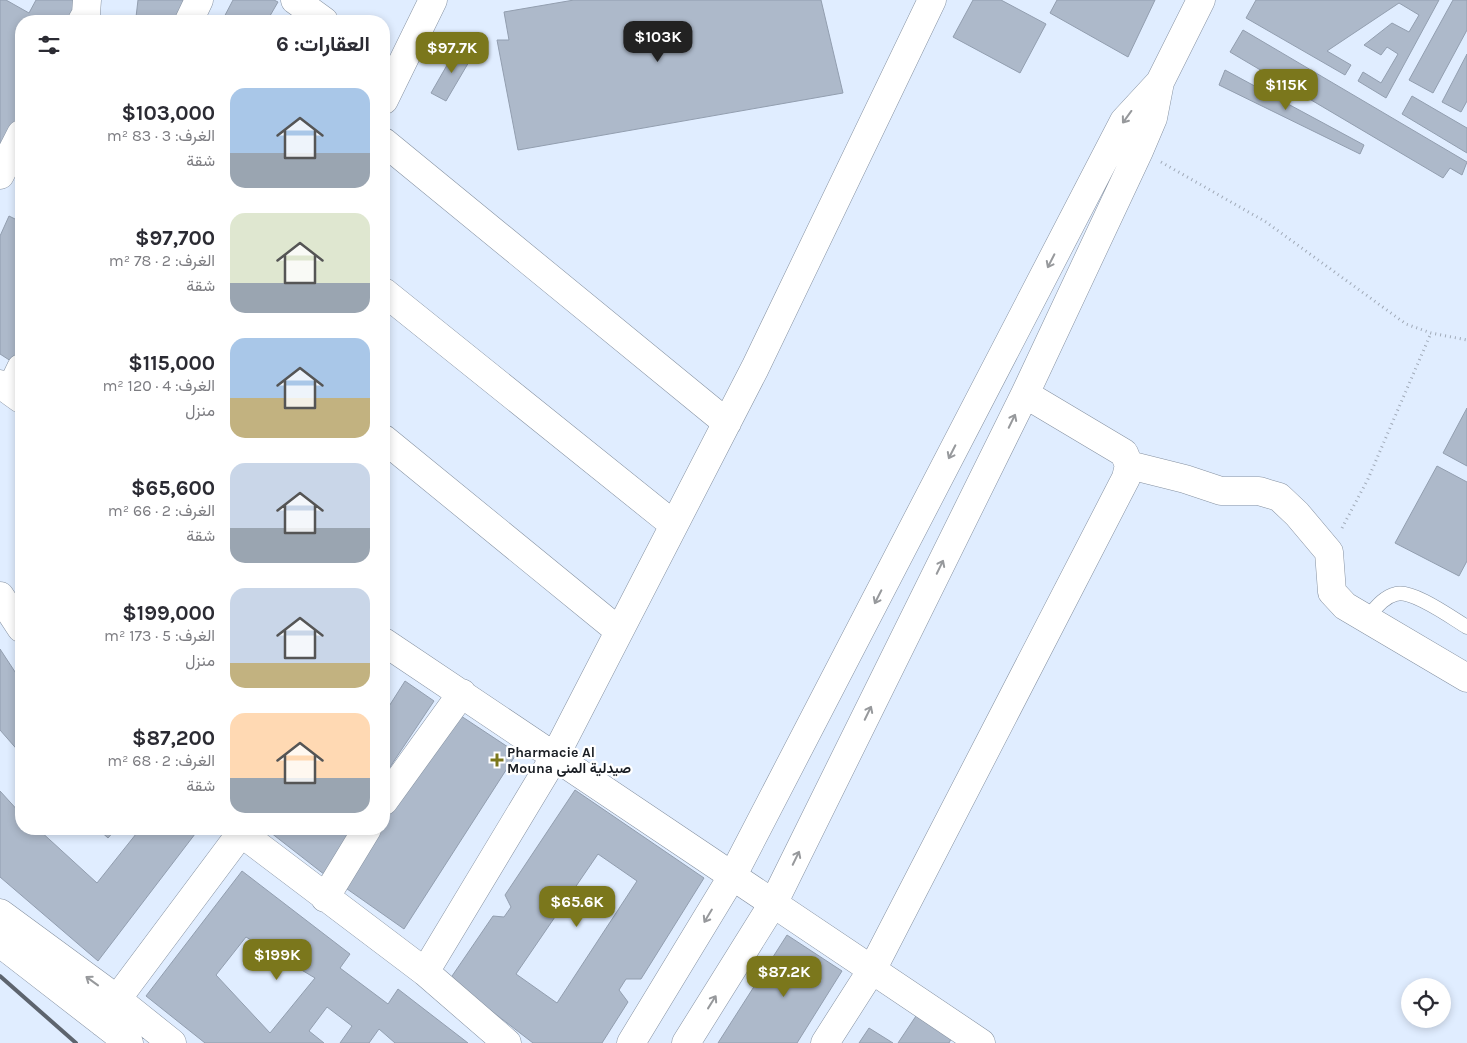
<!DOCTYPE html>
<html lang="ar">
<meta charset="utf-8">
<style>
:root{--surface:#fff;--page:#f7f7f7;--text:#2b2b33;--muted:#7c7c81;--accent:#7b771c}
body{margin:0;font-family:Karla,Vazirmatn,sans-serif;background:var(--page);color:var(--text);direction:rtl;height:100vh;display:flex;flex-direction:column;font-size:19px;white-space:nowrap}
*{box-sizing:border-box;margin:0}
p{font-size:16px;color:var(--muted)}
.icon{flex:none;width:28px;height:28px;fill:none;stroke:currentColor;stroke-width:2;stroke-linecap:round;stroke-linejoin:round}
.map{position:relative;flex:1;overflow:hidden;direction:ltr}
.panel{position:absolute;left:15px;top:15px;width:375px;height:820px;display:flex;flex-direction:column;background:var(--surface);border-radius:20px;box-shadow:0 2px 8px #0003;direction:rtl}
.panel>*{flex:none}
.fabs{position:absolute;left:1401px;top:978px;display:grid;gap:10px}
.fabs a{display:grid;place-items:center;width:50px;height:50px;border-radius:50%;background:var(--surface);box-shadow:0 2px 8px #0003;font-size:25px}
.price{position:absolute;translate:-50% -42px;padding:0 11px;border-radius:10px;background:var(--accent);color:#fff;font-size:16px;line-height:32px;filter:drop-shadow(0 1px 2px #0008)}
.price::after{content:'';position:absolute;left:50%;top:30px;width:15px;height:11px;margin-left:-8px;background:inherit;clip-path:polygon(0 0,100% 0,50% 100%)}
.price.selected{background:#222;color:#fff}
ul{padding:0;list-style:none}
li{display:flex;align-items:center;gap:15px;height:125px;padding:0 20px}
li span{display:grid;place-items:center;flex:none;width:140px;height:100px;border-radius:15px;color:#555}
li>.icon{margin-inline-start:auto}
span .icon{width:60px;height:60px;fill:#fffc;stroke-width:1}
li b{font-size:21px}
h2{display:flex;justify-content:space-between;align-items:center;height:60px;padding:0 20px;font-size:21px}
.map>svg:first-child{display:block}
.building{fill:#adb9ca;stroke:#929eaf;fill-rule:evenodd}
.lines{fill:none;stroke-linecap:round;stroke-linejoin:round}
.lane-casing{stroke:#8591a1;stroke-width:15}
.street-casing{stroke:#8591a1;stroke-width:29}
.path{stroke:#a0aab8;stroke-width:3;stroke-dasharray:1 4;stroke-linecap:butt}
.lane{stroke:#fff;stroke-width:14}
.street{stroke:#fff;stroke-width:28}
.rail{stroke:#5d646e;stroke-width:4}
.oneway{stroke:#97999c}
.poi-dot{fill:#7b771c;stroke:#fff;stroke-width:2}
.labels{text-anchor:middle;stroke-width:4.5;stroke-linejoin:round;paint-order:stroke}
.poi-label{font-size:14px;font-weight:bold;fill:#181c22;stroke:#fff;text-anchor:start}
</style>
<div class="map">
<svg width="1467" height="1043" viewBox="0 0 1467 1043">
<rect width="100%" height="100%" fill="#e0edff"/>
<path class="building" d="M0,0H6L29,13L36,0H81L70,21H21V117L0,159Z
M138,0H193L183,21H143L136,17Z
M233,0H274L278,2L267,21H222Z
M574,0H821L843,93L518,150L497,40H509L504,12Z
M973,0H1001L1046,24L1020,73L953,37Z
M1057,0H1155L1128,57L1050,13Z
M1256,0H1439L1386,98L1358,81L1363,72L1381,83L1398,54L1387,47L1381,55L1364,45L1392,23L1409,32L1419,15L1399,3L1327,51L1351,65L1345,75L1246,18Z
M1453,0H1467V30L1433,93L1409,80Z
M1243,30L1467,162L1462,175L1450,168L1443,178L1230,52Z
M458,46L473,55L446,101L431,93Z
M1467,54V101L1461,112L1442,102Z
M1225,70L1364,145L1360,154L1219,85Z
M1412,96L1467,128V153L1402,114Z
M9,216L21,222V348L14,363L0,354V236Z
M1467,408V466L1443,453Z
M1437,466L1467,482V561L1459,576L1395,543Z
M0,649L21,681V754L0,730Z
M405,681L434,701L390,767L384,763V709L386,711Z
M455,712L517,753L404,929L340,884L377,829H384V819Z
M575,790L704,878L641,979H626L619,990L628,1002L602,1043H533L450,979L493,916L504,917L511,907L505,895ZM598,854L637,881L557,1003L516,974Z
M0,791L21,814V829H38L97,883L140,829H189L195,834L98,961L0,877Z
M98,829H116L108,838Z
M266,829H356L325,875Z
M242,871L350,954L340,968L388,1004L398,989L468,1043H395L379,1029L369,1043H340L352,1026L327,1007L309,1031L324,1043H205L146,996ZM246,937L315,978L270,1033L216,975Z
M787,935L842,971L797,1043H718Z
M916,1016L951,1039L949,1043H898Z
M869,1028L893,1043H859Z"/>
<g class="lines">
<g class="lane-casing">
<path id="lane" d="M1366,619C1375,609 1383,597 1396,594C1412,589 1452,618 1467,627"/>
</g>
<g class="street-casing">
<path id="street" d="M295,0L324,21
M82,21L86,14L87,0
M189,21L199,0
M384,100L433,0
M384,142L727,423
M0,175L21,134
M384,292L674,525
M0,384L21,399
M10,391L21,368
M384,439L619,631
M1129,465L1185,479L1221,491H1259L1279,497L1297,514L1329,552L1332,592L1345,606L1467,678
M0,596L21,628
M384,642L981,1043
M384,801L462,693
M236,829L425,972L507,1043
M325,898L367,829
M0,913L117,999L172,1043
M0,943L129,1043
M425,972L555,756L755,368L932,0
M103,1023L117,999L241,833
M631,1043L733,875L1124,121L1160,82
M686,1043L774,902L1025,394L1139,151L1153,118L1160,82L1201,0
M825,1043L873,968L1126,478L1129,465L1124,453L1025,394"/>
</g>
<path class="path" d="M1161,162L1266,222L1406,324L1431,333L1467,340
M1342,528L1368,479L1431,333"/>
<use href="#lane" class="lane"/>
<use href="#street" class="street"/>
<path class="rail" d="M0,976L76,1043"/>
</g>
<defs><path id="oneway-shaft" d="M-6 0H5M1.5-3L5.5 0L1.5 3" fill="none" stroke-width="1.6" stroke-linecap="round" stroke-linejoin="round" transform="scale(1.25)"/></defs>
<g class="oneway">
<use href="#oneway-shaft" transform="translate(1127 117) rotate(126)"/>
<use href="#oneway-shaft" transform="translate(1051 261) rotate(117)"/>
<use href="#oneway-shaft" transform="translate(1012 421) rotate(-64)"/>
<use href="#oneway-shaft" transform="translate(952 452) rotate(117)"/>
<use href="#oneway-shaft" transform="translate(940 567) rotate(-64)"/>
<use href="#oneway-shaft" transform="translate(878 597) rotate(117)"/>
<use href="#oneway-shaft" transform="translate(868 713) rotate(-64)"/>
<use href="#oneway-shaft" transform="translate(796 858) rotate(-64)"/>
<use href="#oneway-shaft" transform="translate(708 916) rotate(121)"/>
<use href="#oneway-shaft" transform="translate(92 981) rotate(-144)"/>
<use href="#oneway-shaft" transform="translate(712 1002) rotate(-58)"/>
</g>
<path class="poi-dot" d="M494.5 752.5h5v5h5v5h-5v5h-5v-5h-5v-5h5z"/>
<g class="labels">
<g class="poi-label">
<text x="507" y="757">Pharmacie Al<tspan x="507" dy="16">Mouna صيدلية المنى</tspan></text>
</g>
</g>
</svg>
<div class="fabs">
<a><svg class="icon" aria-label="locate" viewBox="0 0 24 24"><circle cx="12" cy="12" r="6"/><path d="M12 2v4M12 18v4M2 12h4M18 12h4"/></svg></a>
</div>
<b class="price selected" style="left:658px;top:63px">$103K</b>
<b class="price" style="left:452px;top:74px">$97.7K</b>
<b class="price" style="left:1286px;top:111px">$115K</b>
<b class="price" style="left:577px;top:928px">$65.6K</b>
<b class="price" style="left:277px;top:981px">$199K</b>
<b class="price" style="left:784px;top:998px">$87.2K</b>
<section class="panel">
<h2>العقارات: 6<svg class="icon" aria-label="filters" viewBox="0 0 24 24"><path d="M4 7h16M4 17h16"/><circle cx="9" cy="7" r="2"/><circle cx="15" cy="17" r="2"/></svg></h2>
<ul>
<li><span style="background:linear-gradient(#a9c7e8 65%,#9aa5b1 0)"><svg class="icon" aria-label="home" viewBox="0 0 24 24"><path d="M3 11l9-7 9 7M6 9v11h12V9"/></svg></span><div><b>$103,000</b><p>الغرف: 3 · 83 m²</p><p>شقة</p></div></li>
<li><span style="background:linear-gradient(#dfe7d0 70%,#9aa5b1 0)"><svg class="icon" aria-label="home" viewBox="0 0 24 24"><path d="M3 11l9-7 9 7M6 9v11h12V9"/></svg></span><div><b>$97,700</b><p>الغرف: 2 · 78 m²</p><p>شقة</p></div></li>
<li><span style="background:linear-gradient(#a9c7e8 60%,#c2b280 0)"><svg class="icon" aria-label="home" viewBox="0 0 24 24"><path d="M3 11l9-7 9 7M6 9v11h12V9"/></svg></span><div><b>$115,000</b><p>الغرف: 4 · 120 m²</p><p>منزل</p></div></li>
<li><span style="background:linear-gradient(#c9d6e8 65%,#9aa5b1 0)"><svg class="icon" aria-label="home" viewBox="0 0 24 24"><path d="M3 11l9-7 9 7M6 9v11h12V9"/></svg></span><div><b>$65,600</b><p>الغرف: 2 · 66 m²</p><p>شقة</p></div></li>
<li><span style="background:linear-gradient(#c9d6e8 75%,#c2b280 0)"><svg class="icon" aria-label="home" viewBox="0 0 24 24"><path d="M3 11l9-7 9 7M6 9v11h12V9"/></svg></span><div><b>$199,000</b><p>الغرف: 5 · 173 m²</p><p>منزل</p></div></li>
<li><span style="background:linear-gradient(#ffd9b3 65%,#9aa5b1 0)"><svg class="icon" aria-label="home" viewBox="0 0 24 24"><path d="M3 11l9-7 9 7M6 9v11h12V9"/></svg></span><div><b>$87,200</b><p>الغرف: 2 · 68 m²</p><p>شقة</p></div></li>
</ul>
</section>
</div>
